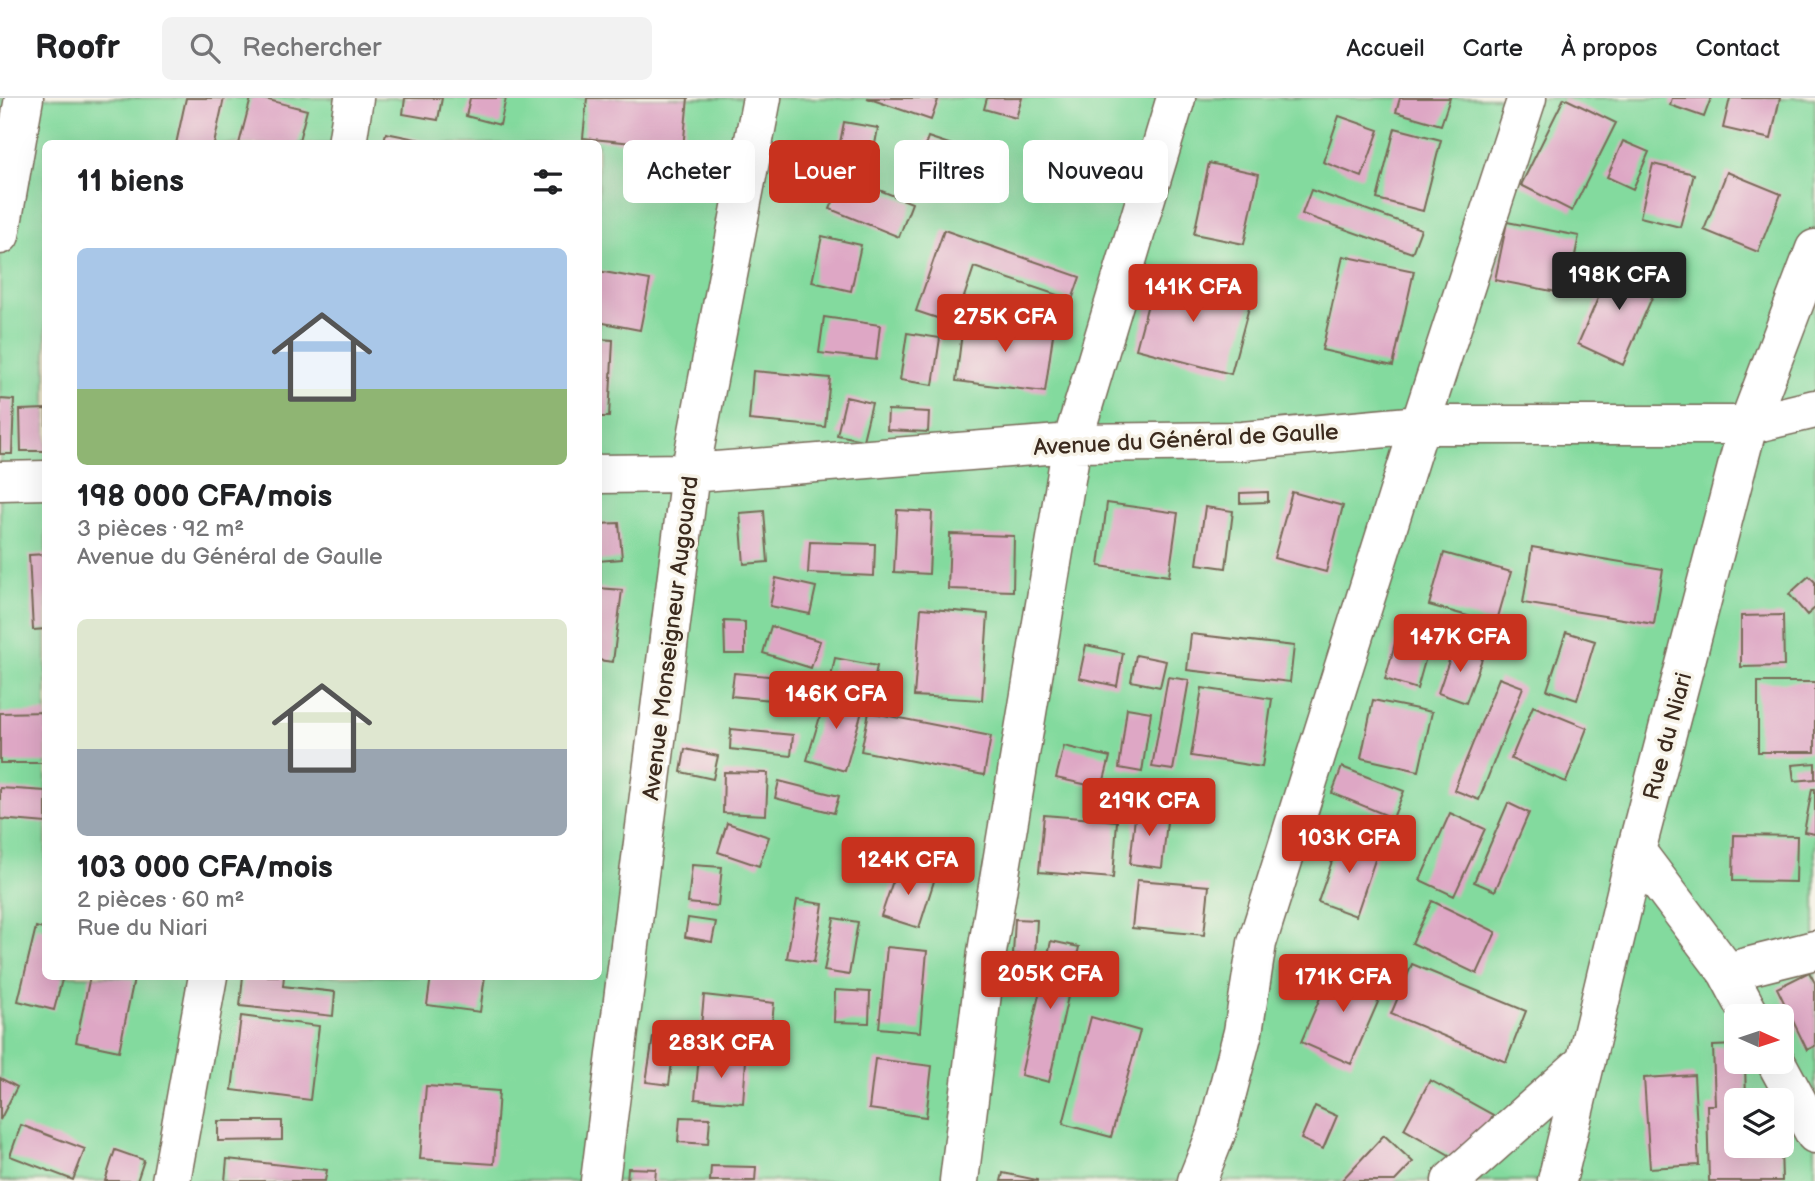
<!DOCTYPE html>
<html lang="fr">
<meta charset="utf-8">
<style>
:root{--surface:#fff;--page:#f2f2f2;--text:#202124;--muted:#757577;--line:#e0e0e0;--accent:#c8321e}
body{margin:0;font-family:"Balsamiq Sans",sans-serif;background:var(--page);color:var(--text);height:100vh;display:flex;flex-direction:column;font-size:26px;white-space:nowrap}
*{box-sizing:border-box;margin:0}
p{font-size:23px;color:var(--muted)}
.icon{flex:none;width:38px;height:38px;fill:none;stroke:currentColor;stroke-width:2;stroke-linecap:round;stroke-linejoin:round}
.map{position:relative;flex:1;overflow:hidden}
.details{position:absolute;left:42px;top:42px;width:560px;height:840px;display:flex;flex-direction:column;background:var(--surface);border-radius:10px;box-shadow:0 7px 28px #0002}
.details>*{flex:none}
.guide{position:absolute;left:623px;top:42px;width:665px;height:63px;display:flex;gap:14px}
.needle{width:46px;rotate:93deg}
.tools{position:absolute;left:1724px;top:906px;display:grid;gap:14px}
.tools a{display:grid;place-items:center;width:70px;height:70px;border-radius:10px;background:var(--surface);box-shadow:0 7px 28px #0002;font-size:35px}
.price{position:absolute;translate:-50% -60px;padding:0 16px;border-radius:7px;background:var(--accent);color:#fff;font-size:23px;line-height:46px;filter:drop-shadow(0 2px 4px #0008)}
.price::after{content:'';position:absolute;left:50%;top:42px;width:21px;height:16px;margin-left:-10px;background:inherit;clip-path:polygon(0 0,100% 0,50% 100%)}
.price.current{background:#222;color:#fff}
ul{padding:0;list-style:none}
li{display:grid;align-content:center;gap:14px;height:371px;padding:0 35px}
li span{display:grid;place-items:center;height:217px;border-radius:10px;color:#555}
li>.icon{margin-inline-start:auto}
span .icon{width:126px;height:126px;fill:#fffc;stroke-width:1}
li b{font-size:30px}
h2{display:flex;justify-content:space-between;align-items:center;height:84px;padding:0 35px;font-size:30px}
.tag{padding:0 24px;border-radius:10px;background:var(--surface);box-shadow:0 7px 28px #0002;font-size:24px;line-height:63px}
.tag.current{background:var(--accent);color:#fff}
header{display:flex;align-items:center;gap:42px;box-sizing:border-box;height:98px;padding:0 35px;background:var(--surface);border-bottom:2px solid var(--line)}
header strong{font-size:33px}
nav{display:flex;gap:38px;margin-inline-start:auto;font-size:24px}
.search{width:490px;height:63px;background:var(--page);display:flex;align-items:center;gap:18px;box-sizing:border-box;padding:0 24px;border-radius:10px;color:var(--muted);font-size:26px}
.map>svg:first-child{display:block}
.green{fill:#83da9e;stroke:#5f825e;stroke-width:2;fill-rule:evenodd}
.building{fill:#dea7c5}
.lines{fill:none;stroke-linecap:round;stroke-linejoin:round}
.minor-casing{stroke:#796b59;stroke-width:41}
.minor{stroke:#fff;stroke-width:38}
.labels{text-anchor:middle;stroke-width:7;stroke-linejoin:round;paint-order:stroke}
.street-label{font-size:23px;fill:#3b2a1e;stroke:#f7f3e8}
</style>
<header>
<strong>Roofr</strong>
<div class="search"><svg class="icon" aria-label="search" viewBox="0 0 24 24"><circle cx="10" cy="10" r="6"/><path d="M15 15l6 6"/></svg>Rechercher</div>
<nav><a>Accueil</a><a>Carte</a><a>À propos</a><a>Contact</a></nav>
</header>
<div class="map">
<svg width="1815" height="1083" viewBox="0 0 1815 1083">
<rect width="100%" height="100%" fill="#f7f3e8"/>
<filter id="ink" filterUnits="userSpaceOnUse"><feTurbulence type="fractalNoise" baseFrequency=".0143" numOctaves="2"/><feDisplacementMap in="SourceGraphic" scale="14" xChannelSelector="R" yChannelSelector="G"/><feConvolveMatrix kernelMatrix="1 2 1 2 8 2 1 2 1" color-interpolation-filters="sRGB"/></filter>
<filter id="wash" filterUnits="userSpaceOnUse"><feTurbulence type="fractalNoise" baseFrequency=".00686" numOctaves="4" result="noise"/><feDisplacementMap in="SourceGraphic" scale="28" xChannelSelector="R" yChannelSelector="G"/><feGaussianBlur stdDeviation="1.57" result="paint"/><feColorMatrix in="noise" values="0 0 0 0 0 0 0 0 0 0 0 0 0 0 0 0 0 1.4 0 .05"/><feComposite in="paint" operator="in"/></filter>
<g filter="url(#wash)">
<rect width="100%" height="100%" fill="#ece5c7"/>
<path class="green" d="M0,0H1815V1083H0ZM46,46H598V878H46ZM1736,919H1782V964H1736ZM1736,1003H1782V1048H1736Z"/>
<g id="blocks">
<path class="building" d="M186,0H224L214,46H176Z
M251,0H261L307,12L298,46H239Z
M405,0H442L438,22L403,16Z
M470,0H506L500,27L466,18Z
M587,0H688L683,50L583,40Z
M867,0H933L938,2L931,22Z
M987,0H1022L1016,20L984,11Z
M1400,0H1450L1441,27L1396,14Z
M1564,0L1616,25L1572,113L1521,87Z
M1672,0H1711L1704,19L1670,7Z
M1730,0H1780L1771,41L1723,30Z
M1339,18L1379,32L1362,79L1323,64Z
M844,24L878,30L871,68L837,61Z
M1395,30L1441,42L1423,113L1377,101Z
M386,35L431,44V46H383Z
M928,39L967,52L952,96L913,83Z
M1623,43L1649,54L1633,91L1607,79Z
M1209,65L1259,76L1244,146L1194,136Z
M1653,66L1694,76L1680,129L1640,119Z
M1727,74L1781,96L1758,154L1704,132Z
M844,78L912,105L899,139L830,111Z
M1311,92L1421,131L1412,155L1302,116Z
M1507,124L1579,138L1567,196L1495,182Z
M944,132L1080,179L1072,202L974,169L955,226L916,213Z
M822,138L861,147L851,193L812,184Z
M1343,158L1414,173L1393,268L1322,252Z
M1615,161L1660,181L1623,267L1578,246Z
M598,173L650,182L640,232L598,224Z
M1156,176L1251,202L1231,276L1136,251Z
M964,218L1054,230L1045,294L956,283Z
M824,219L880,227L876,262L819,255Z
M907,235L940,240L933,287L900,282Z
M598,241L613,242L609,319H598Z
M753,273L830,280L825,329L749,322Z
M846,299L872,305L863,342L837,337Z
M0,301L14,302L12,356H0Z
M46,311V353H21L20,312Z
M888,312L929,314L928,334L887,332Z
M1268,394V404L1240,405V395Z
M1292,394L1343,408L1326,474L1274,460Z
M1107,405L1178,415L1169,478L1099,468Z
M1205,409L1233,413L1226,470L1197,466Z
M897,412L932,414L929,476L894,474Z
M764,413L768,464L744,466L740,415Z
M619,425L622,461L598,463V426Z
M950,436L1014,438L1013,493L948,491Z
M810,444L875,446L874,478L808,475Z
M1532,449L1663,471L1654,526L1523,505Z
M1444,455L1511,474L1496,526L1429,507Z
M46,456V531L33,532L29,457Z
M1809,478L1815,484V510L1807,517L1789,496Z
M776,480L816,489L810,516L770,508Z
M598,490L622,492L613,564L598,562Z
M921,510L988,516L982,602L914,598Z
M1783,517L1784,568L1741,569V518Z
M724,523L745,524V556H725Z
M771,528L820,543L811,570L763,555Z
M1400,528L1432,538L1417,591L1385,581Z
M1566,534L1595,543L1577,602L1547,592Z
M1191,536L1294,548L1290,584L1187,572Z
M1086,547L1123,555L1117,588L1079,580Z
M1454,548L1483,558L1466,605L1438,595Z
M1136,557L1166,563L1160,589L1131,583Z
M835,560L877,568L873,587L831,579Z
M734,575L803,581L801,605L731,598Z
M1168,579L1189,582L1173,672L1152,669Z
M1499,580L1523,589L1479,702L1454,692Z
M1758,584H1815V654H1758Z
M1202,590L1272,601L1262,669L1191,658Z
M828,592L865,603L845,673L807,662Z
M1373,602L1432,614L1419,673L1361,660Z
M1533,608L1587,630L1566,684L1511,661Z
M1127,610L1151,614L1142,674L1119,670Z
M46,614V665H0V615Z
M869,614L991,638L984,677L861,653Z
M731,631L793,637L791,658L730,651Z
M1064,648L1110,659L1102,690L1056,680Z
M685,651L718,658L713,681L681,674Z
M1815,665V681L1794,683L1792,667Z
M1342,669L1404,693L1393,720L1332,695Z
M724,674L768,675L766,717L723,715Z
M779,683L839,698L834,715L775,700Z
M0,690L46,693V725L0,721Z
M1812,691H1815V736L1804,734Z
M1508,705L1529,715L1495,793L1474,784Z
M1136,710L1168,714L1162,770L1130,766Z
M1450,715L1485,731L1454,798L1420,782Z
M1044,717L1117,723L1113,780L1039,774Z
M727,725L769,739L759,768L718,754Z
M1341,737L1379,750L1356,818L1318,804Z
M1734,737L1797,738L1796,784L1733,783Z
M692,767L722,769L718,808L688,805Z
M898,768L935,780L919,830L881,818Z
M1137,782L1209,788L1204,837L1132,830Z
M797,802L823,806L814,864L787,860Z
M1432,803L1496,834L1477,876L1412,845Z
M688,820L716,824L712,844L685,839Z
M834,820L858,824L849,877L824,873Z
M1015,821L1037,822L1035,857L1013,856Z
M36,829L46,832V878H63L54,912L18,903Z
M1051,843L1079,849L1049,984L1021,977Z
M887,849L927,853L920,934L879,930Z
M1335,865L1385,888L1351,966L1301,944Z
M1412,866L1526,913L1506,964L1391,916Z
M1809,874L1815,885V948L1807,952L1777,890Z
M90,878L134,881L119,953L76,944Z
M243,878H284L283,888L335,894L333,918L240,908Z
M431,878H485L480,914L427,907Z
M835,892L870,894L869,925L834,924Z
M704,897L774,905L770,946L700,939Z
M241,918L319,928L310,1002L232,992Z
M1091,919L1140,933L1111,1039L1063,1026Z
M653,939L675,942L669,987L646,984Z
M1736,947V964H1745L1746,1003H1736V1048H1781L1782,1083H1709L1707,1007H1715L1713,948Z
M699,958L746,962L743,1005L695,1001Z
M875,961L932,968L926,1019L869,1011Z
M1694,977L1699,1067L1650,1070L1644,980Z
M0,980L17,989L0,1022Z
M1430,982L1493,1017L1465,1066L1404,1031Z
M426,988L499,993L494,1066L420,1061Z
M1315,1008L1337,1018L1323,1051L1301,1041Z
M680,1019L710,1020L708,1046L678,1044Z
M218,1023H282V1042L218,1043Z
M21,1027L85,1051L73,1082L10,1058Z
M1384,1037L1413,1064L1395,1083H1341Z
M115,1052L144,1062L137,1083H105Z
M227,1061L327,1072L325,1083H225Z
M711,1068L756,1069L755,1083H710Z
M628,1070L656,1071L655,1083H627Z
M1003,1075L1037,1082V1083H1001Z"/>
</g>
</g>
<g filter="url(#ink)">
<use href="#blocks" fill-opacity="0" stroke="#796b59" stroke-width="2"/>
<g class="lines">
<g class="minor-casing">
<path id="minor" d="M347,46L354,0
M0,137L24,0
M598,376L690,375L1072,345L1242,343L1420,327H1748L1815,311
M0,383L46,382
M1727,874L1815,852
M1751,919L1727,874L1636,753L1748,327L1815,151
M1776,964L1815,1036
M171,1083L208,878
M600,1083L690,375L762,0
M959,1083L987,854L1072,345L1176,0
M1197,1083L1217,1033L1243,934L1257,845L1420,327L1527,0
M1451,1083L1586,963
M1557,1083L1636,753"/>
</g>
<use href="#minor" class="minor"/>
</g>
</g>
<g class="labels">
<g class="street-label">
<text transform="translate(1186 341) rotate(-3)" y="8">Avenue du Général de Gaulle</text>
<text transform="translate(670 540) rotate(-83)" y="8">Avenue Monseigneur Augouard</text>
<text transform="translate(1667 638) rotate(-75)" y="8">Rue du Niari</text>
</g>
</g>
</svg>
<div class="tools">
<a><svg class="needle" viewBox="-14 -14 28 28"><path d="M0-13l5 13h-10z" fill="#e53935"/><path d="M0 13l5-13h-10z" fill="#757577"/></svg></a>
<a><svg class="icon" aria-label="layers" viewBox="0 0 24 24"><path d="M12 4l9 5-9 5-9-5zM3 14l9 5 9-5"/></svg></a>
</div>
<b class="price current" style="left:1619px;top:214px">198K CFA</b>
<b class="price" style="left:1193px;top:226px">141K CFA</b>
<b class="price" style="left:1005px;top:256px">275K CFA</b>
<b class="price" style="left:1460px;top:576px">147K CFA</b>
<b class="price" style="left:836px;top:633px">146K CFA</b>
<b class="price" style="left:1149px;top:740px">219K CFA</b>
<b class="price" style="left:1349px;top:777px">103K CFA</b>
<b class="price" style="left:908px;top:799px">124K CFA</b>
<b class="price" style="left:1050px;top:913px">205K CFA</b>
<b class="price" style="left:1343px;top:916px">171K CFA</b>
<b class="price" style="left:721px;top:982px">283K CFA</b>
<div class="guide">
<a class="tag">Acheter</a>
<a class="tag current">Louer</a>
<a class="tag">Filtres</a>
<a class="tag">Nouveau</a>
</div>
<section class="details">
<h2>11 biens<svg class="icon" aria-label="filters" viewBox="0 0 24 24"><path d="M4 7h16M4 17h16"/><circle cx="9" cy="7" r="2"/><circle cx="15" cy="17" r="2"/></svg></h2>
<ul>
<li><span style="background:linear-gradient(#a9c7e8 65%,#8fb573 0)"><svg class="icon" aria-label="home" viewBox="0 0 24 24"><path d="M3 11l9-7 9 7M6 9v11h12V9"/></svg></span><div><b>198 000 CFA/mois</b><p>3 pièces · 92 m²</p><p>Avenue du Général de Gaulle</p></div></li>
<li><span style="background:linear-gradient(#dfe7d0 60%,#9aa5b1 0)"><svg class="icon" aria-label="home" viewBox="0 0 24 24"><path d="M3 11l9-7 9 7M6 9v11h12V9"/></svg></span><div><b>103 000 CFA/mois</b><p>2 pièces · 60 m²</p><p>Rue du Niari</p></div></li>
</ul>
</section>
</div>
